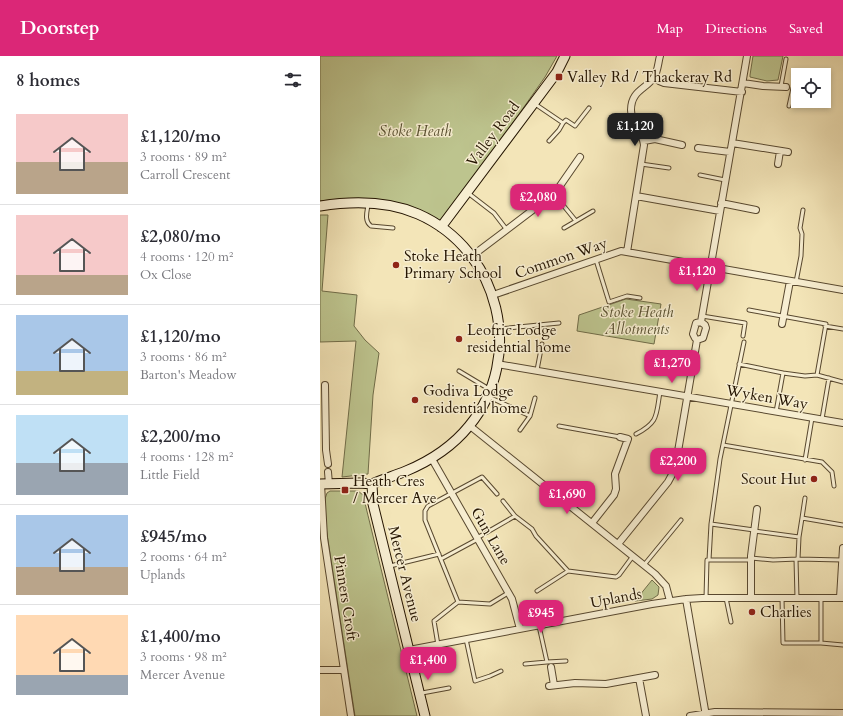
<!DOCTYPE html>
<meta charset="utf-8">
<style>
:root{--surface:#fff;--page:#f7f7f7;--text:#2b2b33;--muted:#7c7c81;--line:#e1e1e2;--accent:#db2777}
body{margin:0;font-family:Cardo,serif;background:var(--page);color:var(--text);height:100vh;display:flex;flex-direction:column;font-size:15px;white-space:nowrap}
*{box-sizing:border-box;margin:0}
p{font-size:13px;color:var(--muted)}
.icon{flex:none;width:22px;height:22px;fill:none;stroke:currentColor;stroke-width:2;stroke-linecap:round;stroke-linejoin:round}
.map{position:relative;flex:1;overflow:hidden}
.sheet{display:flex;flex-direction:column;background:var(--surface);width:320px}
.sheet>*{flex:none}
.tools{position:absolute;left:471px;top:12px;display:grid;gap:8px}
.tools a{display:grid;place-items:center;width:40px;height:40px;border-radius:0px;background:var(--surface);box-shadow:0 2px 6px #0003;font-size:20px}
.price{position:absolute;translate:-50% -34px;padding:0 9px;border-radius:8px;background:var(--accent);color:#fff;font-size:13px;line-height:26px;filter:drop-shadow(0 1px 2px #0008)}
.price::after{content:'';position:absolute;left:50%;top:24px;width:12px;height:9px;margin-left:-6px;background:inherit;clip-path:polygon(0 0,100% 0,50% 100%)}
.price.on{background:#222;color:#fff}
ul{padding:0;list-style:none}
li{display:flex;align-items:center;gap:12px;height:100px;padding:0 16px}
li+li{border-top:1px solid var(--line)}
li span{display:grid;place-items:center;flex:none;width:112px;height:80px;border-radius:0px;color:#555}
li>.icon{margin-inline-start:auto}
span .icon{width:48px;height:48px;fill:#fffc;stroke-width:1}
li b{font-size:17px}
h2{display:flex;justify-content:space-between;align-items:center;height:48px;padding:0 16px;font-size:17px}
header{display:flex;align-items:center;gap:24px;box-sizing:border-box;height:56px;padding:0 20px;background:var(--accent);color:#fff}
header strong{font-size:19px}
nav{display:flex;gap:22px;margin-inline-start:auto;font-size:14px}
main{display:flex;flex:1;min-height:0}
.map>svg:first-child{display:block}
.green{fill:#bdc48e;stroke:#706c48}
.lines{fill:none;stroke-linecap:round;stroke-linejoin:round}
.lane-casing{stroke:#58482f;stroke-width:5}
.street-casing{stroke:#58482f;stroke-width:8}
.secondary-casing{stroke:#241401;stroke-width:11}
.lane{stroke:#f7eed1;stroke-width:3}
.street{stroke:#f7eed1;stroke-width:6}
.secondary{stroke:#f7eed1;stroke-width:9}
.poi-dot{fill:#8f2418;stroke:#f7eed1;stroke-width:1.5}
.labels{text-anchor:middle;stroke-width:3;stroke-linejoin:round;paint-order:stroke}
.poi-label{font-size:15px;fill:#241401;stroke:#f7eed1;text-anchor:start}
.park-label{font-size:15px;font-style:italic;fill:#5a5232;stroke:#f7eed1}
.street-label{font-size:15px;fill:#241401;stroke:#f7eed1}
</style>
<header>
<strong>Doorstep</strong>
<nav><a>Map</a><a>Directions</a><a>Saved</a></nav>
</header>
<main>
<section class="sheet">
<h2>8 homes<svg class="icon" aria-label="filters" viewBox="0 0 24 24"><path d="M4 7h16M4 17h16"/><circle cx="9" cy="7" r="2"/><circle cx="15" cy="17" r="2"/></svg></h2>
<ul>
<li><span style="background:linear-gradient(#f6c9c9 60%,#b9a48a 0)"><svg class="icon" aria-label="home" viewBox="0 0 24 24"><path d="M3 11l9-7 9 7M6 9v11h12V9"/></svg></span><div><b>£1,120/mo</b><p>3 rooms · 89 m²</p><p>Carroll Crescent</p></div></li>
<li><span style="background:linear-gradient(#f6c9c9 75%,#b9a48a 0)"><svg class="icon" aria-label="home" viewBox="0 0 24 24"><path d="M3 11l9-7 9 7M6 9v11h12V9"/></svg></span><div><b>£2,080/mo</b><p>4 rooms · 120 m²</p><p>Ox Close</p></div></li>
<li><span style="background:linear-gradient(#a9c7e8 70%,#c2b280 0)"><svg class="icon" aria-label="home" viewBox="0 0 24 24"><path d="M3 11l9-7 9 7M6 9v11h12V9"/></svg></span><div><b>£1,120/mo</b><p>3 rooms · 86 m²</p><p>Barton's Meadow</p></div></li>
<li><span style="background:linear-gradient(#bfe0f5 60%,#9aa5b1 0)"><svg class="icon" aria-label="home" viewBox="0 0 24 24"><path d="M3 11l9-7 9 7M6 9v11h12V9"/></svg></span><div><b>£2,200/mo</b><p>4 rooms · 128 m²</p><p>Little Field</p></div></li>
<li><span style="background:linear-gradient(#a9c7e8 65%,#b9a48a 0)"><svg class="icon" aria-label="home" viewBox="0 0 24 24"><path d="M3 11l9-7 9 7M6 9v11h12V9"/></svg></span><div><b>£945/mo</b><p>2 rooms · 64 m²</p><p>Uplands</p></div></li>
<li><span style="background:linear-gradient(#ffd9b3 75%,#9aa5b1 0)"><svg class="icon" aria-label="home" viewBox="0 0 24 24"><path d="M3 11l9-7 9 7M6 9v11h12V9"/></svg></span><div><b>£1,400/mo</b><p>3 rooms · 98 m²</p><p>Mercer Avenue</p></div></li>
</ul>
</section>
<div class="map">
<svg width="523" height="660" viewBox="0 0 523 660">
<rect width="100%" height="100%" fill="#f3e5b8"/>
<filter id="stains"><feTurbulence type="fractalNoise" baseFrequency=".005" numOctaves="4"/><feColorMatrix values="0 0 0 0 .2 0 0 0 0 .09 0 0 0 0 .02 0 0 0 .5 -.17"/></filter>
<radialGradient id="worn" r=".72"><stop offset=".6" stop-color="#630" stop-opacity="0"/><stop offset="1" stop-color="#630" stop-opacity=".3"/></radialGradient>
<path class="green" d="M0,0H237L225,21L145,135L120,167L114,163L20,143L0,145Z
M433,0H463L458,24L447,25L430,21V19Z
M0,159H8L2,235L37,239L34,270L45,284L59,297L53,339L48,418L22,421L36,285L0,286Z
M306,243L341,248L334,288L257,275L259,259Z
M10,435H38L43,439L97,660H35L6,471L5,443L7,437Z
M332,524L339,531L338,539L332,543L315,545Z"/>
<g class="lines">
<g class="lane-casing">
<path id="lane" d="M461,30L466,3
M215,48L243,67L239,74L229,85
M469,50L473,32
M243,67L246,64L255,70L269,52
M321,108L349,112
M380,119L405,124
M148,137L174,157L187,174
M234,138L256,165L273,155
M48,149C47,156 44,165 51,170L73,172
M244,172L256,165
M276,204L289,246L307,240L320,242
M476,226L481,200L482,178L480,172L483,154
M429,254L506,268L497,319L523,326
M382,260L425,267L423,280
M505,270L523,273
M179,273L239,267
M419,308L463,317
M217,314L222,288
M139,315L169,333
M169,341L210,360L215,342
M456,356L463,317L485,320L497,319
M502,363L509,322
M239,370L300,381
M200,374L210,360
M316,378C339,366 336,359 340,336
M403,389L502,406L512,416L514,430
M485,404L492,362
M177,438L162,421L108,450L105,455V464L138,546L170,548L188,537
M485,442L482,462L523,469
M183,445L195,460
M391,468L400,403L424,286
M434,475L479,481L482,462
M157,482L195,460L212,473L216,480L248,515
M431,502L453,504L478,503L479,481
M121,503L158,483
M476,503L477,542
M478,503L522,504
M389,504L391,468L434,474
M324,509L361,464
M70,510L119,498
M217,535L248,515L296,521L299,519L313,500
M386,542L387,504H431
M406,542L411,566
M462,542L463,587H501
M501,542V587L523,589
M219,570L227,606L246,605
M146,583L155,625L170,620L181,615
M118,589L114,565L138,546
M205,608L227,606
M102,637L129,632"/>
</g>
<g class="street-casing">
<path id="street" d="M334,21L339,25L344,27L422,36
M423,27L443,30L466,31
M324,85L335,83L362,89
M412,87L468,96
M378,92L410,96
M458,108L460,95
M316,140L400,155
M401,147L436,154
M307,196L324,89C323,76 311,68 311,54C311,34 327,33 334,21C338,15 338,7 340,0
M152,200L235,137L260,101
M173,239L301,195L523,234
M381,266L427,0
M462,268L470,225
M377,284L383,282L386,272L385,269L381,266
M377,284L375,282L373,278L376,267L381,266
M177,308L523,367
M5,329L6,394L8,408
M150,370L335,518L346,530L350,545
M112,403L192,543L200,573
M8,416L9,428
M1,428L4,482L31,660
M272,467L294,439L296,433L295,418L308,383L300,381
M298,488L348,426L355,413L377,284
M431,542V500L437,453
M520,542L523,492
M366,543L386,660
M89,594L332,548L366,543L382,542H523
M231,611L234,629
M0,614H24
M319,622L326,660
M229,630L255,627L286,628L335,619
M370,660L395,656L523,657"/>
</g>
<g class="secondary-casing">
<path id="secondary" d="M0,150C32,145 68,145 98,158C180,194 206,301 149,370C132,391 110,405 86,415C74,420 63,423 52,428
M121,171L237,16L245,0
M0,428L40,427L52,428
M52,428L53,448L105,660"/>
</g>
<use href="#lane" class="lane"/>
<use href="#street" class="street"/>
<use href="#secondary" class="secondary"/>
</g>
<g class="poi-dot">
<rect x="235" y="17" width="8" height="8" rx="2"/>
<circle cx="76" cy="209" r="4"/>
<circle cx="139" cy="283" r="4"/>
<circle cx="95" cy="344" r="4"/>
<circle cx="494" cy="423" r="4"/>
<rect x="21" y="430" width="8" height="8" rx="2"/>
<circle cx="432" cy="556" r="4"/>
</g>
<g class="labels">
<g class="poi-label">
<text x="247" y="26">Valley Rd / Thackeray Rd</text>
<text x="84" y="205">Stoke Heath<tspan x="84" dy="17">Primary School</tspan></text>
<text x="147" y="279">Leofric Lodge<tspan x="147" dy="17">residential home</tspan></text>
<text x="103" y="340">Godiva Lodge<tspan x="103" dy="17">residential home</tspan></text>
<text x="486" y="428" text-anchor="end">Scout Hut</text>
<text x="33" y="430">Heath Cres<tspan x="33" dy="17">/ Mercer Ave</tspan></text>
<text x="440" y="561">Charlies</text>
</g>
<g class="park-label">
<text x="95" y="80">Stoke Heath</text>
<text x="317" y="261">Stoke Heath<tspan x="317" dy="17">Allotments</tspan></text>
</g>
<g class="street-label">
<text transform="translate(173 78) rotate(-53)" y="5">Valley Road</text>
<text transform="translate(241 202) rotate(-19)" y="5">Common Way</text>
<text transform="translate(447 341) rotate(10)" y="5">Wyken Way</text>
<text transform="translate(171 480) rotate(60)" y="5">Gun Lane</text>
<text transform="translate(85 518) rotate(76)" y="5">Mercer Avenue</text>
<text transform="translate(26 542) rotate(81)" y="5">Pinners Croft</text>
<text transform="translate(296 542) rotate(-11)" y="5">Uplands</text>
</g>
</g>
<rect width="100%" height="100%" filter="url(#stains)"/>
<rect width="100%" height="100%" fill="url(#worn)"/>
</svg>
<div class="tools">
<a><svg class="icon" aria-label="locate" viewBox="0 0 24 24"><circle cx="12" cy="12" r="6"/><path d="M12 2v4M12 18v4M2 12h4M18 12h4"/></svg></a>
</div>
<b class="price on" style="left:315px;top:91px">£1,120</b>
<b class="price" style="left:218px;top:162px">£2,080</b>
<b class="price" style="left:377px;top:236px">£1,120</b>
<b class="price" style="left:352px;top:328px">£1,270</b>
<b class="price" style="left:358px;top:426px">£2,200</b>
<b class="price" style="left:247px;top:459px">£1,690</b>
<b class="price" style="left:221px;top:578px">£945</b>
<b class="price" style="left:108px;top:625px">£1,400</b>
</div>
</main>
